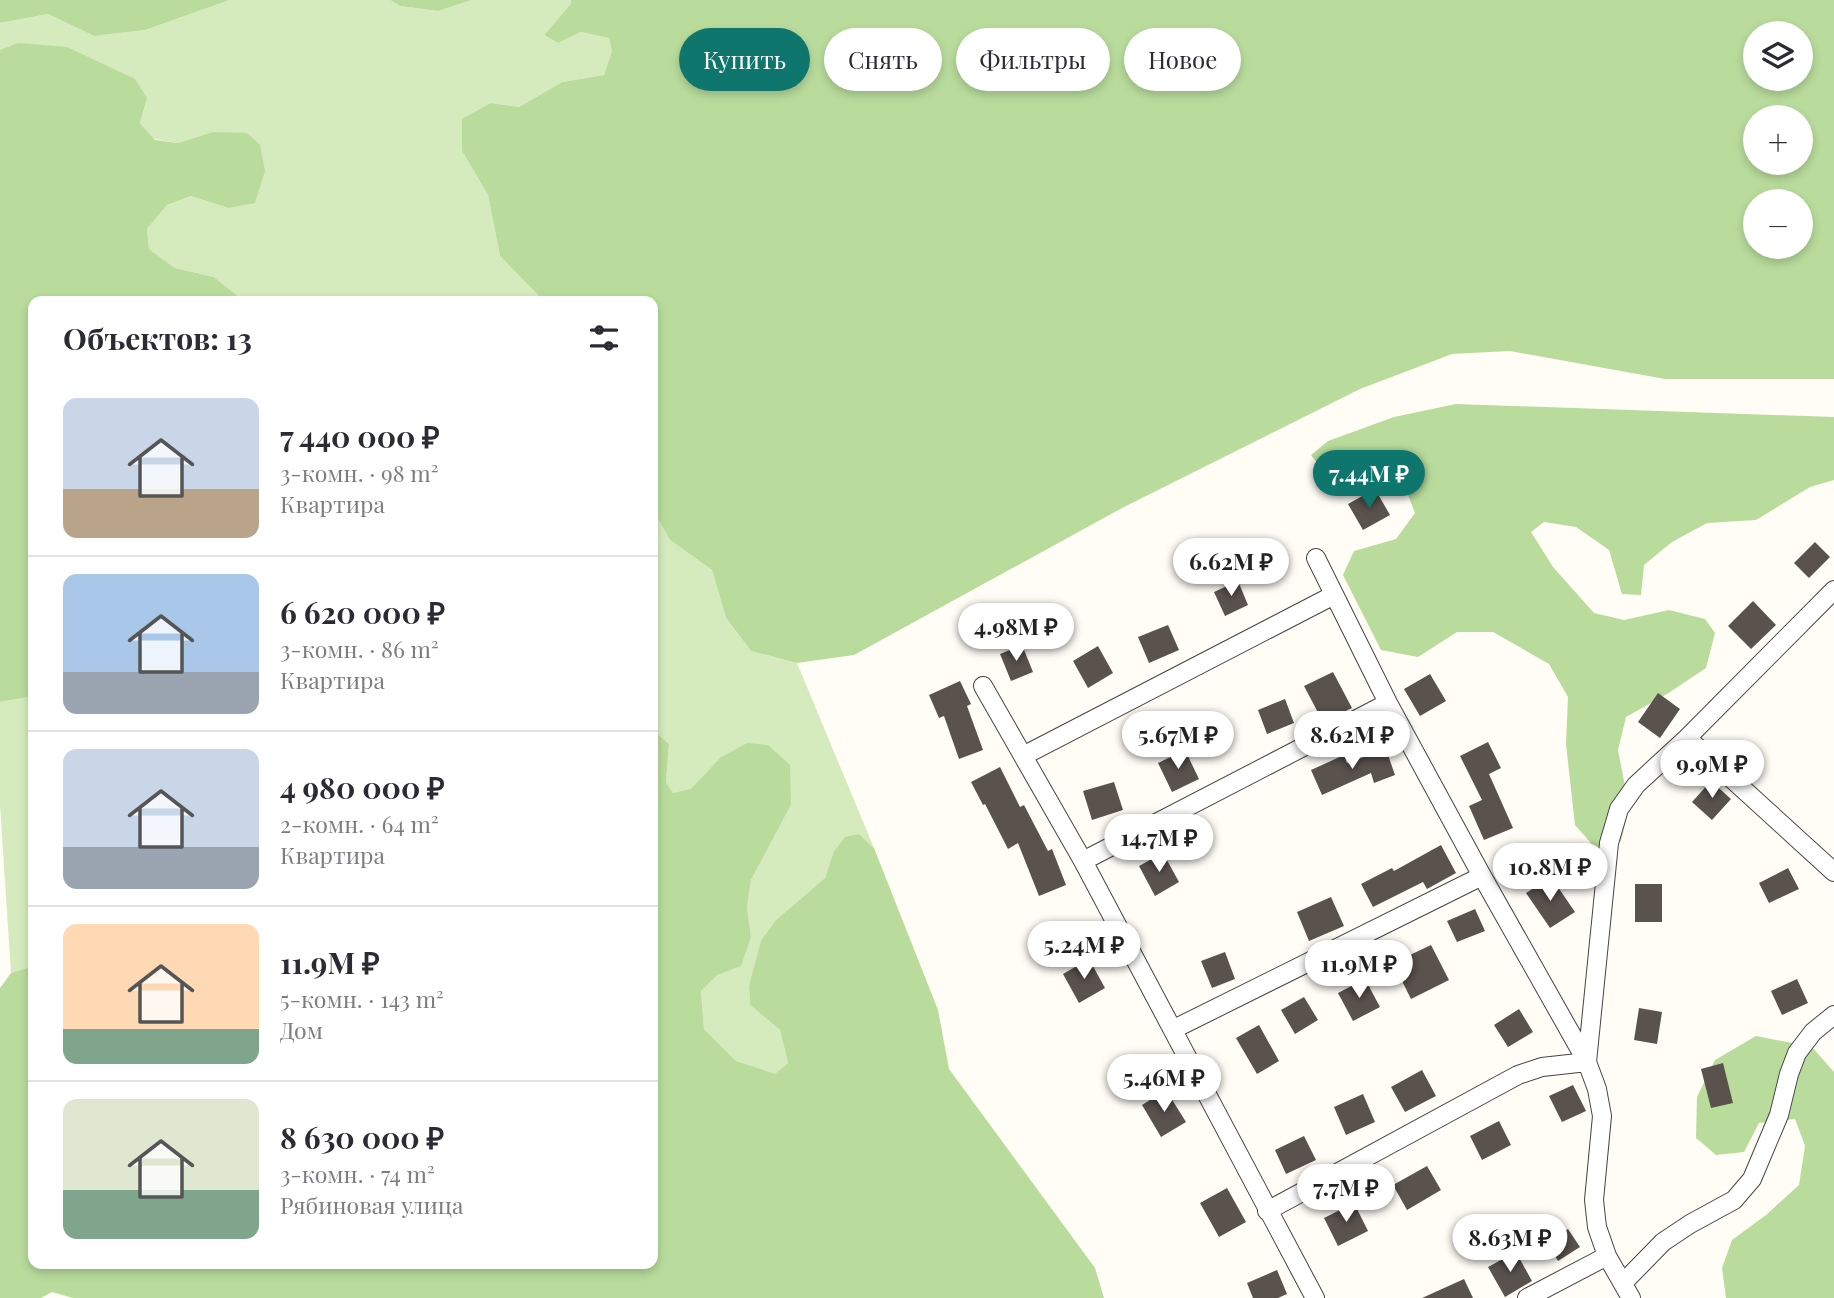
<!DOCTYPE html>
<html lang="ru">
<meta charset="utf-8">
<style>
:root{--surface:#fff;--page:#f2f2f3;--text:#2b2b33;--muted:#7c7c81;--line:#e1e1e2;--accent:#0f766e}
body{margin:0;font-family:"Playfair Display",serif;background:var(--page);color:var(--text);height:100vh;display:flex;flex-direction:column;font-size:26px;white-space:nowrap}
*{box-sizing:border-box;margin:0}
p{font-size:23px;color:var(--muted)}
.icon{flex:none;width:38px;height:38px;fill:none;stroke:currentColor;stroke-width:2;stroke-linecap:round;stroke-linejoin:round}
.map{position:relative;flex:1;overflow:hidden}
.side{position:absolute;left:28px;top:296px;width:630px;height:973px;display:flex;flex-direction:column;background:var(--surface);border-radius:14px;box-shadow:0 4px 10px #0003}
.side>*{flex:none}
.banner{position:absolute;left:679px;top:28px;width:665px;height:63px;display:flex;gap:14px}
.controls{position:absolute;left:1743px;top:21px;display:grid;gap:14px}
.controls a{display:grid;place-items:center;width:70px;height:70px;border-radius:50%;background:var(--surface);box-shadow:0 4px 10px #0003;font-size:35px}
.price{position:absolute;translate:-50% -60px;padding:0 16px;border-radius:24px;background:#fff;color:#222;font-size:23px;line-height:46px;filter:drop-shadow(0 2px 4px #0008)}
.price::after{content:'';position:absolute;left:50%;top:42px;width:21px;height:16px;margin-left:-10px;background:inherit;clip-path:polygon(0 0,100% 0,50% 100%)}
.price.active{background:var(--accent);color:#fff}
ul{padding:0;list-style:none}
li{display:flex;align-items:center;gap:21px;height:175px;padding:0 35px}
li+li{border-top:2px solid var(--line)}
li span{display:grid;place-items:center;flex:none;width:196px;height:140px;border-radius:14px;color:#555}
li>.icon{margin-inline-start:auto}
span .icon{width:84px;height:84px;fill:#fffc;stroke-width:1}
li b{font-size:30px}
h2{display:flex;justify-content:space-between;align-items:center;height:84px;padding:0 35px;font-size:30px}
.pill{padding:0 24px;border-radius:32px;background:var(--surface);box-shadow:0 4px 10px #0003;font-size:24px;line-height:63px}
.pill.active{background:var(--accent);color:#fff}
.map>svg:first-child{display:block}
.green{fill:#d5ebbd}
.forest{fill:#b9dc9c;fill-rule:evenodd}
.building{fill:#5a524d}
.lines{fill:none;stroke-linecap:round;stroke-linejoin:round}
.minor-casing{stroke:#444;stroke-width:20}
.minor{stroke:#fff;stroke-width:18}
</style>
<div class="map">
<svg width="1834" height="1298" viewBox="0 0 1834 1298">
<rect width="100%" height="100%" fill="#fffdf5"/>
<path class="green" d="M230,0H390L400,6L438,11L472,0H571L572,4L544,35L558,43L581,32L609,38L612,51L604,75L562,82L519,107L491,103L462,151L488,195L500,256L541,298L542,301H244L214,277L175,268L149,249L147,229L167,205L191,196L228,208L214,132L178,143L154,139L140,123L147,98L0,50V23L48,14L94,36L145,30Z
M653,510L670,540L712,570L726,618L751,651L797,663L874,848L859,834L833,853L825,878L776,920L749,986L750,1005L780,1030L788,1063L775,1075L736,1061L704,1029L701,991L751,937L747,907L751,880L791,805L720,758L691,790L673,793L666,782L669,744L653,730Z
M33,696V966L11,973L0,805V702Z"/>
<path class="forest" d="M0,0H230L145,30L94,36L48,14L0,23Z
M390,0H472L438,11L400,6Z
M571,0H1834V379H1665L1510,351L1452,354L1360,389L1122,508L854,655L797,663L751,651L726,618L712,570L670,540L653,510V301H542L541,298L500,256L488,195L462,151V119L491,103L519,107L562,82L604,75L612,51L609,38L581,32L558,43L544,35L571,4ZM1755,33H1801V79H1755ZM1755,117H1801V163H1755ZM1801,201V247H1755V201Z
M18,43L67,47L135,79L147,98L140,123L155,140L178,143L213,132L247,133L260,145L265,171L255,203L228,208L191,196L167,205L147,229L149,249L175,268L214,277L244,301H33V696L0,702V50Z
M1456,404L1834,417V480L1810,487L1756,520L1707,523L1672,542L1644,565L1641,595L1622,594L1609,550L1576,527L1544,522L1531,532L1553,567L1594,613L1624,620L1669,610L1705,619L1715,633L1706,668L1667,694L1626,717L1618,750L1629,807L1621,841L1598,851L1575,825L1566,744L1568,697L1549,664L1493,632H1457L1418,657L1381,650L1343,575L1354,551L1396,539L1415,513L1403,482L1376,460C1353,465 1326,479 1311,455L1328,441L1394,417Z
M653,730L669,744L666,782L673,793L691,789L720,758L747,743L768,745L790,765L791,805L751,880L747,907L751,937L741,966L717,975L701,991L704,1029L736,1061L775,1074L788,1063L780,1030L750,1005L749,986L761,941L776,920L825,878L833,853L845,837L859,834L874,848L938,1010L949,1069L1095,1268L1104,1298H73L52,1292L41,1298H0V988L11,973L33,966V1264H653Z
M1756,1036L1812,1047L1834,1072V1298H1726L1722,1268L1732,1240L1766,1215L1799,1185L1805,1146L1795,1119L1759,1123L1744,1152L1716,1155L1696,1138L1697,1097L1715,1060Z"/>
<path class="building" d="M1375,489L1390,515L1363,530L1348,504Z
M1815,542L1830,557L1809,578L1794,563Z
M1238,581L1248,605L1225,616L1214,592Z
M1753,601L1776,625L1751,649L1728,626Z
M1168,625L1179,650L1149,663L1138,637Z
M1022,645L1033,672L1011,681L1000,654Z
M1098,646L1113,673L1088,688L1073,661Z
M1333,672L1352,708L1323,722L1304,686Z
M1430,674L1446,701L1420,716L1404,689Z
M960,681L971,704L967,706L983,750L959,759L944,716L939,718L929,695Z
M1658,693L1680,709L1660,738L1638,722Z
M1285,699L1294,723L1267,734L1258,710Z
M1488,742L1501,768L1489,774L1513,828L1484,840L1469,806L1482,800L1460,756Z
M1386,749L1395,775L1374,783L1371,773L1322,795L1311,770L1344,755L1347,763Z
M1185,750L1199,779L1172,792L1158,763Z
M1000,767L1020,807L1024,805L1048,851L1052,849L1066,885L1039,896L1018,843L1008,849L985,804L983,805L971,782Z
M1711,781L1731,799L1712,820L1692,802Z
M1114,782L1123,810L1092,820L1083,791Z
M1441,845L1456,873L1427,889L1423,882L1373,907L1361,884L1392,868L1394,871Z
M1163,853L1179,882L1155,896L1139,866Z
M1788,868L1799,889L1769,903L1759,883Z
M1551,877L1575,912L1550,928L1526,893Z
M1635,884H1662V922H1635Z
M1331,897L1344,926L1309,941L1297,912Z
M1475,909L1485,931L1457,942L1447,921Z
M1431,945L1449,980L1411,999L1393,963Z
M1225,952L1235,979L1212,988L1201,961Z
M1089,959L1105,988L1079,1003L1063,974Z
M1365,979L1380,1007L1353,1021L1338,993Z
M1797,979L1808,1003L1782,1015L1771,991Z
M1304,997L1318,1020L1295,1034L1281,1010Z
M1639,1008L1662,1012L1657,1044L1634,1040Z
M1519,1009L1533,1032L1508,1047L1494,1025Z
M1259,1025L1279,1061L1257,1074L1236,1038Z
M1723,1063L1733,1103L1711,1108L1701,1069Z
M1422,1070L1436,1096L1405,1112L1391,1087Z
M1573,1085L1586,1111L1562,1122L1549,1096Z
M1166,1090L1186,1122L1161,1137L1142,1105Z
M1363,1094L1375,1122L1346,1135L1334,1107Z
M1499,1121L1511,1145L1482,1160L1470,1136Z
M1304,1136L1316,1160L1286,1174L1275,1150Z
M1427,1166L1441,1190L1407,1210L1393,1185Z
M1227,1188L1246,1222L1219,1237L1200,1203Z
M1354,1203L1368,1231L1338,1246L1324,1218Z
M1568,1229L1580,1247L1558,1261L1547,1242Z
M1516,1252L1532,1281L1505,1297L1488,1267Z
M1277,1270L1287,1294L1278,1298H1253L1247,1283Z
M1464,1279L1473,1298H1422Z"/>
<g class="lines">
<g class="minor-casing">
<path id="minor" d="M983,686L1083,861L1315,1298
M1687,738L1834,872
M1023,756L1334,595
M1083,861L1388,703
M1174,1029L1482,876
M1267,1211L1518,1075L1542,1067L1587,1062L1482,876L1388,703L1316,558
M1623,1283L1663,1242L1690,1224L1734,1200L1752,1179L1779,1115L1789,1074L1797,1053L1813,1032L1834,1015
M1527,1298L1607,1256
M1631,1298L1607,1256L1597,1227L1594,1200L1602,1116L1597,1089L1587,1062L1609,843L1619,809L1636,785L1687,738L1834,590"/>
</g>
<use href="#minor" class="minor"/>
</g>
</svg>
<div class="controls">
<a><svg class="icon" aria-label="layers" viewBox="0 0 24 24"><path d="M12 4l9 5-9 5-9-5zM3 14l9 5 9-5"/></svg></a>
<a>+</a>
<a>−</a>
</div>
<b class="price active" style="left:1369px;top:510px">7.44M ₽</b>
<b class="price" style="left:1231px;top:598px">6.62M ₽</b>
<b class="price" style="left:1016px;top:663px">4.98M ₽</b>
<b class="price" style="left:1178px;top:771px">5.67M ₽</b>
<b class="price" style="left:1352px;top:771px">8.62M ₽</b>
<b class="price" style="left:1712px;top:800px">9.9M ₽</b>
<b class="price" style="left:1159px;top:874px">14.7M ₽</b>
<b class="price" style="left:1550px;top:903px">10.8M ₽</b>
<b class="price" style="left:1084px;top:981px">5.24M ₽</b>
<b class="price" style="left:1359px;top:1000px">11.9M ₽</b>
<b class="price" style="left:1164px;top:1114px">5.46M ₽</b>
<b class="price" style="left:1346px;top:1224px">7.7M ₽</b>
<b class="price" style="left:1510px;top:1274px">8.63M ₽</b>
<div class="banner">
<a class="pill active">Купить</a>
<a class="pill">Снять</a>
<a class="pill">Фильтры</a>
<a class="pill">Новое</a>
</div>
<section class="side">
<h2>Объектов: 13<svg class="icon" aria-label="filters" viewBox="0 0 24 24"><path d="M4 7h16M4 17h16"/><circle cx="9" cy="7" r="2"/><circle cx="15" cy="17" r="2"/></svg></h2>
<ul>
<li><span style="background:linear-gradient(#c9d6e8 65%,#b9a48a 0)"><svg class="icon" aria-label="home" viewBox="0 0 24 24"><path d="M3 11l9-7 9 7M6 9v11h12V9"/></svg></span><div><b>7 440 000 ₽</b><p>3-комн. · 98 m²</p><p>Квартира</p></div></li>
<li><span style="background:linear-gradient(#a9c7e8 70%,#9aa5b1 0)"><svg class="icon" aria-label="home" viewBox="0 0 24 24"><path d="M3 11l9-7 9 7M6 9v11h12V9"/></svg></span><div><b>6 620 000 ₽</b><p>3-комн. · 86 m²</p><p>Квартира</p></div></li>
<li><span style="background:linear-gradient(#c9d6e8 70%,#9aa5b1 0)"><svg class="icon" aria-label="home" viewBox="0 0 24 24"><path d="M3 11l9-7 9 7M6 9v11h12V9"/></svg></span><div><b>4 980 000 ₽</b><p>2-комн. · 64 m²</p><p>Квартира</p></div></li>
<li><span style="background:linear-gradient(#ffd9b3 75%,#7fa58c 0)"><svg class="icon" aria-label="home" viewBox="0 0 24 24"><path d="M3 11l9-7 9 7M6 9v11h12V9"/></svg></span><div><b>11.9M ₽</b><p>5-комн. · 143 m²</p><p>Дом</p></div></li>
<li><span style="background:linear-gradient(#dfe7d0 65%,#7fa58c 0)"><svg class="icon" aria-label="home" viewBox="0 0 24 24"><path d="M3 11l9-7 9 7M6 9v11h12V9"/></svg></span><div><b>8 630 000 ₽</b><p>3-комн. · 74 m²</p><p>Рябиновая улица</p></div></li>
</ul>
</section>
</div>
